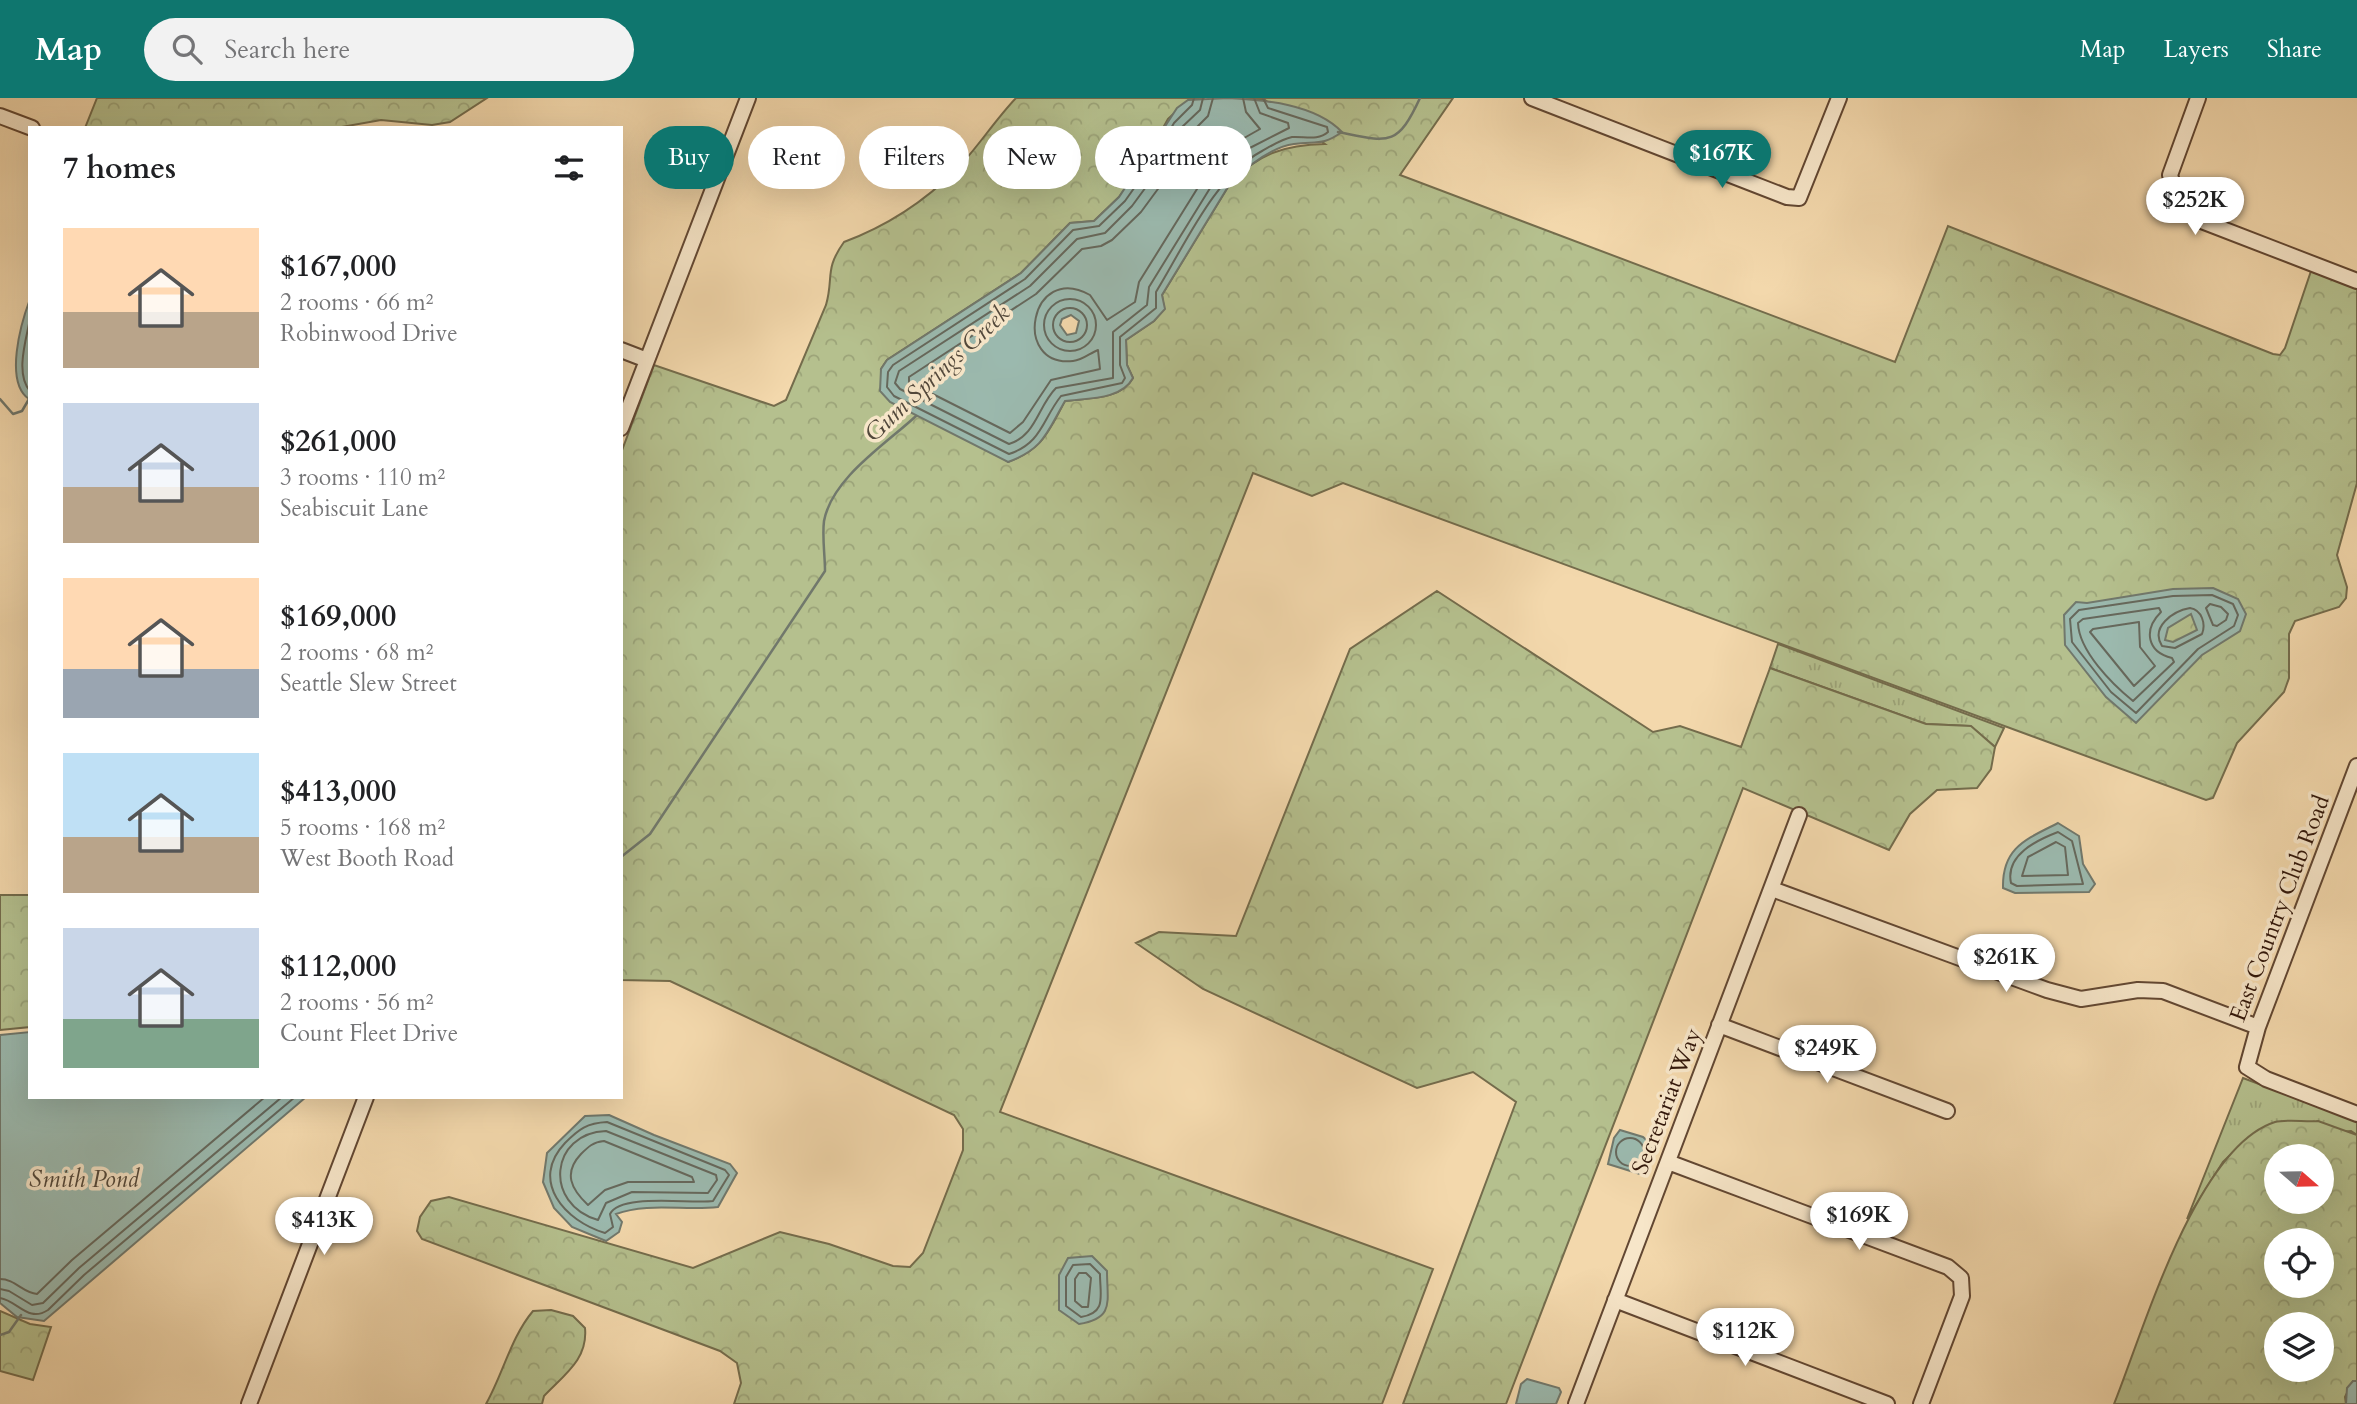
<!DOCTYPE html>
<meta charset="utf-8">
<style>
:root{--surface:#fff;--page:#f2f2f2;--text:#202124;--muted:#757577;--accent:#0f766e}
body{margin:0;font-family:Cardo,serif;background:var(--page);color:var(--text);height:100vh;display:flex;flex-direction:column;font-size:26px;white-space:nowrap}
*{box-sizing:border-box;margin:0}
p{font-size:23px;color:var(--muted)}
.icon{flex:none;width:38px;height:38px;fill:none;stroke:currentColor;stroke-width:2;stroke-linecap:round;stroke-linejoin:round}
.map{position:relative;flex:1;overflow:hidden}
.details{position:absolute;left:28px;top:28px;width:595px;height:973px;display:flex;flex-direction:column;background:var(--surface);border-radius:0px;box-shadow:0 7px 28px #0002}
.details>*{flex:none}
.guide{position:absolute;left:644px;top:28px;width:665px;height:63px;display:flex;gap:14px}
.needle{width:46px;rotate:110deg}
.fabs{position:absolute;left:2264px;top:1046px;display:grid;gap:14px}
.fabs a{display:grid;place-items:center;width:70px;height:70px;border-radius:50%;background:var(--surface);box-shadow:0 7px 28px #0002;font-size:35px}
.price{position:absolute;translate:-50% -60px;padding:0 16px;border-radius:24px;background:#fff;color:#222;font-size:23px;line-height:46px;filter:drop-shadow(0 2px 4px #0008)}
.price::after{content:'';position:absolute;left:50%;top:42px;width:21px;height:16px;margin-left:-10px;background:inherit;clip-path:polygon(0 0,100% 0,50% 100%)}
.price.on{background:var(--accent);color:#fff}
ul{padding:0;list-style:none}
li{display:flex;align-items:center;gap:21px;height:175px;padding:0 35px}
li span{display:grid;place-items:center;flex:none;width:196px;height:140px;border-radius:0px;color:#555}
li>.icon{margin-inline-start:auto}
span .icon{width:84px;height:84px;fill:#fffc;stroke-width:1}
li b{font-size:30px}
h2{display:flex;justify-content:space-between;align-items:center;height:84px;padding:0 35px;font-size:30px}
.tag{padding:0 24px;border-radius:32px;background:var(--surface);box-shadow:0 7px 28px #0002;font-size:24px;line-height:63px}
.tag.on{background:var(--accent);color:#fff}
header{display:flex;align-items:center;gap:42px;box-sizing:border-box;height:98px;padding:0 35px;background:var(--accent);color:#fff}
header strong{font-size:33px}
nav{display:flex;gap:38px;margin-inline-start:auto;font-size:24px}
.search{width:490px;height:63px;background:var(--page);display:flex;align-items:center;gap:18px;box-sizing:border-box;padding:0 24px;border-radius:38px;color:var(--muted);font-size:26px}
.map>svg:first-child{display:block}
.grass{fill:url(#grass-tufts);stroke:#746c4c;stroke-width:2}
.forest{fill:url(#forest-crowns);stroke:#746c4c;stroke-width:2;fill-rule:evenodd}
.water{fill:#9bb9ae;stroke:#71786c;stroke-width:2;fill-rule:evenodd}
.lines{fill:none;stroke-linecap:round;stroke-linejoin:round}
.shore{stroke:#66685c;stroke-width:2}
.stream{stroke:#71786c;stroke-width:2.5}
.minor-casing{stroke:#624732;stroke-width:18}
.minor{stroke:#f7e6c9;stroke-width:14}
.labels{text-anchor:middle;stroke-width:7;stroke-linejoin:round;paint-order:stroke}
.street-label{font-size:23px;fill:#32170a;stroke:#f7e6c9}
.water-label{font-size:24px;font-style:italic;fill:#52483b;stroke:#f7e6c9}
</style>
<header>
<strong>Map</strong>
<div class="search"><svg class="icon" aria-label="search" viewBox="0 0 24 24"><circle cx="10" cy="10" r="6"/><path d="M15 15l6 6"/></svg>Search here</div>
<nav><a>Map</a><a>Layers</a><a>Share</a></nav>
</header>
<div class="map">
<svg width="2357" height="1306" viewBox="0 0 2357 1306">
<defs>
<pattern id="grass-tufts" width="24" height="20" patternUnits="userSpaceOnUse" patternTransform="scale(1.75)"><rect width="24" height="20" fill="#b5c08e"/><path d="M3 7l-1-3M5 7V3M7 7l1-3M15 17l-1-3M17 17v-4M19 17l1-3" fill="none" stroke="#9ca479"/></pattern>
<pattern id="forest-crowns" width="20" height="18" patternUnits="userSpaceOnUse" patternTransform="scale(1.75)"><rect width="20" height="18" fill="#b5c08e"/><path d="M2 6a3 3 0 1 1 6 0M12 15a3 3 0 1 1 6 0" fill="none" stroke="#9ca479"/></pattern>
</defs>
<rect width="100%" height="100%" fill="#f3d8ac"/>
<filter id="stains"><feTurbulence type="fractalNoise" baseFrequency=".00286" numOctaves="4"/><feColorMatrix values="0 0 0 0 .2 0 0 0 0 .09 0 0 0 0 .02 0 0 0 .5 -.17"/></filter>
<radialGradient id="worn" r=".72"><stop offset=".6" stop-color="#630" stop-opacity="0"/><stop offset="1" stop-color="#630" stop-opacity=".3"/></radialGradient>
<path class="grass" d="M1778,546L2004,630L1995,649L1970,628L1926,626L1770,570Z
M2243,980L2357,1023V1037L2351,1033L2246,1042L2223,1064L2187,1121Z"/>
<path class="forest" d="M97,0H487L450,24L432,27L381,22L336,30H85Z
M1016,0H1205L1189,2L1168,21L1143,66L1119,99L1094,123L1070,125L1021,175L887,262L881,271L1008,364C1043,351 1048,334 1065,303C1088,300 1121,302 1133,280L1127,267L1126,242L1154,223L1164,211L1162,197L1231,84C1260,55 1285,47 1325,46L1265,2L1228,0H1453L1400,77L1895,264L1948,128L2273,256L2280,257L2285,250L2311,173L2357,191V385L2337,457L2347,489L2346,500L2339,509L2295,523L2289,536V580L2284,594L2237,645L2213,700L2206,702L1343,385L1312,398L1253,375L1000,1014L1433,1171L1382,1306H734L741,1285L737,1265L720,1253L422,1141L417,1133L420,1119L431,1103L449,1099L693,1170L780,1134L829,1146L893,1168L910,1169L923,1155L963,1052V1031L954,1017L670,883L621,882V355L654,267L774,308L786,302L826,207C834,179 824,172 844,144C887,128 924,104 957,71C978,49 995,22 1016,0Z
M1437,493L1653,634L1680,628L1741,649L1770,570L1926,626L1971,628L1995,649L1991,671L1977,690L1937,692L1910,716L1889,752L1743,690L1506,1306H1403L1516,1004L1473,974L1417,990L1203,891L1136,845L1159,834L1236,838L1350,551Z
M0,797H30V929L0,932Z
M2318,1023L2357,1037V1283H2353L2345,1299L2346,1306H2114C2143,1234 2196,1049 2275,1024C2287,1021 2305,1024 2318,1023ZM2277,1059H2322V1104H2277ZM2277,1143H2322V1188H2277ZM2277,1227H2322V1272H2277Z
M551,1212L573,1218L585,1230C588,1261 565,1276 544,1298L542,1306H486C503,1276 511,1239 533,1213Z
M0,1213L30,1226L51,1229L33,1282L0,1273Z"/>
<path class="water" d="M1228,0C1265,2 1315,6 1342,34C1322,48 1317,43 1294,46C1271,49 1247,69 1231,84L1162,197L1165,211L1154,223L1126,242L1127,267L1133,280C1121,302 1088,300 1065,303C1047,334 1044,351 1008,364L890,304L880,293L881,271L887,262L1021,175L1070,125L1094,123L1119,99L1177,10L1188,2ZM1071,217L1079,223L1076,235L1067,237L1060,227L1062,221Z
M30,201V301H29C4,284 21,225 30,201Z
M2213,490L2238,501L2246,516L2240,533L2202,557L2136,625L2106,599L2065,547L2064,517L2076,504L2087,505L2173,491ZM2191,516L2197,532L2173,544L2165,542L2168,530Z
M2058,725L2079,738L2083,766L2095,786L2089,794L2015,795L2003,790C2002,749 2027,741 2058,725Z
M30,934V999H306L44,1223L17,1219L0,1205V937Z
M609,1017L654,1037L730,1066L737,1075L718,1109C685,1113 648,1104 616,1116L622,1124L619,1134L606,1143L572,1129L554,1110L543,1084L547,1055L585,1018Z
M1620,1032L1643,1039L1651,1046L1652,1052L1640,1076L1608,1066L1614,1040Z
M1092,1158L1107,1173C1107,1204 1115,1220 1079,1226L1059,1212V1177L1068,1160Z
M1527,1281L1559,1290L1561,1294L1556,1306H1516L1521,1286Z
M2353,1283H2357V1306H2346L2347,1290Z"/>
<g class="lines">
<path class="shore" d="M1194,0L1192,7L1174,25L1149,69L1125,103L1099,128L1073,132L1025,181L893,267L888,274L887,289L894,298L1009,356C1042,345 1042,322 1061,298L1122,285L1125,280L1120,267V239L1156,210V194C1185,147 1214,79 1262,53C1271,48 1282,41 1292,39C1304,38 1318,43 1328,34L1327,29L1268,10L1263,0
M1203,0L1200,12L1181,30L1157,74L1132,108L1105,135L1077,141L1030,188L899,273L895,285L900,291L1009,346C1036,338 1038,308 1056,290L1113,280V234L1147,207L1149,189L1220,74L1238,56L1289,30L1288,25L1260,15L1254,0
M1213,0L1208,18L1190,36L1166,80L1141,114L1112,142L1101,148L1082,151L1036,196L909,279V284L1010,335L1023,324L1051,282L1100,271L1098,252C1090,255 1083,262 1073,263C1011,270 1030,163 1090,197L1107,222L1135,204L1139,184L1212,67L1230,48L1260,31L1246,14L1243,0
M1044 227a26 26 0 1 1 52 0a26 26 0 1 1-52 0Z
M1053 227a17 17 0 1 1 34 0a17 17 0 1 1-34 0Z
M30,221C26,242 15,276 30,293
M2212,497L2233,506L2238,517L2234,528L2198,551L2136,615L2111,594L2072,544L2070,521L2079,512L2173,498Z
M2210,506L2221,509L2228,516L2226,522L2217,528L2213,527L2206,510Z
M2159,510L2161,514C2143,532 2147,554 2172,560L2174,564L2133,603C2112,586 2079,553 2078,525L2083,521Z
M2190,510C2202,512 2206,526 2202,536L2175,550L2162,548C2150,529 2173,513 2190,510Z
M2139,524L2140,549L2155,568L2134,588L2090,534L2093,531Z
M2058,734L2072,743L2083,786L2017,788L2011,785C2005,757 2037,742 2058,734Z
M2056,744L2065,749L2068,777L2022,778L2028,759Z
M607,1024L725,1072L729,1077L713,1103C690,1106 620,1095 610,1116L613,1129L605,1135C565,1123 529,1083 565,1045C579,1031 587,1025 607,1024Z
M606,1033L716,1077L717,1082L708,1095L632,1094L606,1105L598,1122C543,1106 550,1035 606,1033Z
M1616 1054a14 14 0 1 1 28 0a14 14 0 1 1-28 0Z
M604,1043L692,1079L694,1084H628L605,1092L588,1107C571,1091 563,1075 581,1056C588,1049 593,1044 604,1043Z
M1090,1166L1100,1176C1100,1198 1107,1215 1081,1219L1066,1208V1179L1073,1167Z
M1079,1175H1086L1091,1180L1088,1209H1082L1075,1203V1181Z
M0,1181C15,1181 23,1195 37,1196L72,1162L265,999
M0,1191L9,1193L32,1207L43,1205L79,1170L282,999
M0,1200C18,1203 28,1225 48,1212L84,1177L295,999"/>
<path class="stream" d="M1338,34C1388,44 1397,50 1420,0
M0,301L13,316L22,313L29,301
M621,759L650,736L825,473C825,457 822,439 824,423C832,380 886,346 916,318
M0,1237L9,1234L21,1217"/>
<g class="minor-casing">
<path id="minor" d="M1532,0L1787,99L1799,100L1839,0
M2198,0L2170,77L2178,103L2199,122L2357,183
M0,18L32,30
M621,252L647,262
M621,330L748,0
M2357,668L2258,929L2247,969L2266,981L2357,1016
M1772,791L2047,892L2081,901L2138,892L2163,893L2258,929
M1719,927L1947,1013
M1668,1064L1948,1169L1961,1180L1962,1198L1921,1306
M1615,1202L1887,1306
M249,1306L366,999
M1576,1306L1799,717"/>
</g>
<use href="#minor" class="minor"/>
</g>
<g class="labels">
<g class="street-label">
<text transform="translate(2279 810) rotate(-69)" y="8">East Country Club Road</text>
<text transform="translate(1666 1003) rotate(-69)" y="8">Secretariat Way</text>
</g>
<g class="water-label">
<text transform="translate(937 275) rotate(-43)" y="8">Gum Springs Creek</text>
<text x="84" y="1089">Smith Pond</text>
</g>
</g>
<rect width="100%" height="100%" filter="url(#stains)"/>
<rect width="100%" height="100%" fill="url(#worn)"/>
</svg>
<div class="fabs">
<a><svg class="needle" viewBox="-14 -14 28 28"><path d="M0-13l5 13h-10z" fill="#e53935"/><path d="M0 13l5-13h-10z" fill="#757577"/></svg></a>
<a><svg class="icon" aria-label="locate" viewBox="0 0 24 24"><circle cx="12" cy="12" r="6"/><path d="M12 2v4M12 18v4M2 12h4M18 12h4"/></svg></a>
<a><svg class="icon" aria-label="layers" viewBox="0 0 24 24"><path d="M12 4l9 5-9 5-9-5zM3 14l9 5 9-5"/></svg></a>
</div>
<b class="price on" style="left:1722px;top:92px">$167K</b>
<b class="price" style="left:2195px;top:139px">$252K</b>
<b class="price" style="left:2006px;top:896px">$261K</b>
<b class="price" style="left:1827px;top:987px">$249K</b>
<b class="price" style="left:1859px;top:1154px">$169K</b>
<b class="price" style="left:324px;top:1159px">$413K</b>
<b class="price" style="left:1745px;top:1270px">$112K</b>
<div class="guide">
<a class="tag on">Buy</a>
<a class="tag">Rent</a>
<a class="tag">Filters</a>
<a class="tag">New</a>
<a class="tag">Apartment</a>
</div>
<section class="details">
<h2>7 homes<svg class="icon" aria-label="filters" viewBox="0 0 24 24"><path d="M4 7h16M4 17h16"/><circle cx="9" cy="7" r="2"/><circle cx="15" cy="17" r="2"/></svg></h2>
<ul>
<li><span style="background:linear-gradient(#ffd9b3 60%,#b9a48a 0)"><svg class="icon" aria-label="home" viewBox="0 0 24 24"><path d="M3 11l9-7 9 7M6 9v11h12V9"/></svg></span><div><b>$167,000</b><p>2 rooms · 66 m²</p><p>Robinwood Drive</p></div></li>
<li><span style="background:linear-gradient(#c9d6e8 60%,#b9a48a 0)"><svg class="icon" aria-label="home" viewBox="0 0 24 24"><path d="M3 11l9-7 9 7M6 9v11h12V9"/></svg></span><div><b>$261,000</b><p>3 rooms · 110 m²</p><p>Seabiscuit Lane</p></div></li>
<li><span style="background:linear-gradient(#ffd9b3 65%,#9aa5b1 0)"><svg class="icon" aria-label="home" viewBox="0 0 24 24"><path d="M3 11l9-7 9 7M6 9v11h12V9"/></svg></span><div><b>$169,000</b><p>2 rooms · 68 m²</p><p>Seattle Slew Street</p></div></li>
<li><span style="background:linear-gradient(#bfe0f5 60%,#b9a48a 0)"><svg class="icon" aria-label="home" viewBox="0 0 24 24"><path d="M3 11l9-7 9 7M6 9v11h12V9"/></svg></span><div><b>$413,000</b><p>5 rooms · 168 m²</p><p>West Booth Road</p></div></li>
<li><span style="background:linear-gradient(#c9d6e8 65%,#7fa58c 0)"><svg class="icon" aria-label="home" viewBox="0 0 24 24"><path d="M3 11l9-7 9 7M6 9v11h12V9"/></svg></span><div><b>$112,000</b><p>2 rooms · 56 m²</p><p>Count Fleet Drive</p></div></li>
</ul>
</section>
</div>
